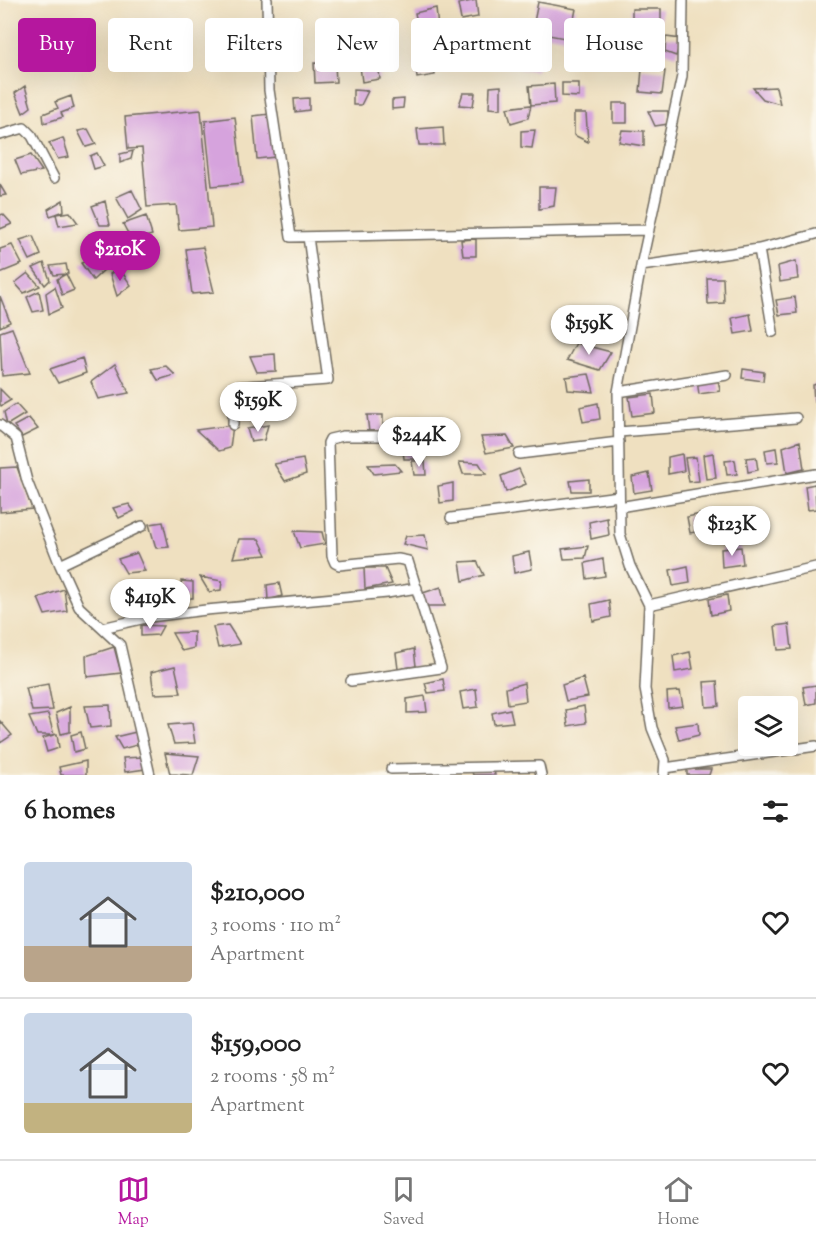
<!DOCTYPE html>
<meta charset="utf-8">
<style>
:root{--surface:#fff;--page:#f2f2f2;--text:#222;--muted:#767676;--line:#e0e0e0;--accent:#b5179e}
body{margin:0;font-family:"Sorts Mill Goudy",serif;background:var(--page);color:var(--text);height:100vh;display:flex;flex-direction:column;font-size:22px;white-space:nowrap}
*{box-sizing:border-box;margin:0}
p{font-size:20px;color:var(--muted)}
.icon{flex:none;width:33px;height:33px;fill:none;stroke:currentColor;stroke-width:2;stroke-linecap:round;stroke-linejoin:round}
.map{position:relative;height:775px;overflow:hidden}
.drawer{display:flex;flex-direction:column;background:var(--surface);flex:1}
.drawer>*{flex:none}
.banner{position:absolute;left:18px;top:18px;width:780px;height:54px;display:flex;gap:12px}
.fabs{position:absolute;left:738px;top:696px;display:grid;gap:12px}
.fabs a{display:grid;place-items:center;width:60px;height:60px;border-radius:6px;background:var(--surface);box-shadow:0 6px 24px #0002;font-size:30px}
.price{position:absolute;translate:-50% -51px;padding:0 14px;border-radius:21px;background:#fff;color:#222;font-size:20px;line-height:39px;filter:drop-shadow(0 2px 3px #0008)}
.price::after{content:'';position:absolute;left:50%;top:36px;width:18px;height:14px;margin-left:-9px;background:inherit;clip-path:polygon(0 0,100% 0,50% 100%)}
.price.active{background:var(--accent);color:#fff}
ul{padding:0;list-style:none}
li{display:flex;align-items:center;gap:18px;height:150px;padding:0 24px}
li+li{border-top:2px solid var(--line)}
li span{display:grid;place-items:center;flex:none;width:168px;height:120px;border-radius:6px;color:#555}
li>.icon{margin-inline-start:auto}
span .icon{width:72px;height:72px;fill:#fffc;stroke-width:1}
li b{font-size:26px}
h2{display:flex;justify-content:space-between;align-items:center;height:72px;padding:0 24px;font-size:26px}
.tag{padding:0 21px;border-radius:6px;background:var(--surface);box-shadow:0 6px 24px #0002;font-size:21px;line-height:54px}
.tag.active{background:var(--accent);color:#fff}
.tab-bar{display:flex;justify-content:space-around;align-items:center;height:84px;border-top:2px solid var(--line);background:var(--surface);font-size:16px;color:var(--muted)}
.tab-bar a{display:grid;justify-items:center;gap:3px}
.tab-bar .active{color:var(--accent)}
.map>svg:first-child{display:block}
.building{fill:#d6a3dd}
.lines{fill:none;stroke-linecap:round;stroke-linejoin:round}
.minor-casing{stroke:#706a5f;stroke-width:12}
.minor{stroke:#fff;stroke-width:9}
</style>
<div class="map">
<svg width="816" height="775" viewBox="0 0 816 775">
<rect width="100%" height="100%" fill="#fbf7ec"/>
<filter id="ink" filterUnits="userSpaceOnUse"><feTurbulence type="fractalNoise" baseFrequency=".0167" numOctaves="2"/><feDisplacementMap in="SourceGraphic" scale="12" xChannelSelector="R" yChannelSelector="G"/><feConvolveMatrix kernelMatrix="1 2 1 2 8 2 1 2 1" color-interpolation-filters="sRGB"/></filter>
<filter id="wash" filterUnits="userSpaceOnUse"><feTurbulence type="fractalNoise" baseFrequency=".008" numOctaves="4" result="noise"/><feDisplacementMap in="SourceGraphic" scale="24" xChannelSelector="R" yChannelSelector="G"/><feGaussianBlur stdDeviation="1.35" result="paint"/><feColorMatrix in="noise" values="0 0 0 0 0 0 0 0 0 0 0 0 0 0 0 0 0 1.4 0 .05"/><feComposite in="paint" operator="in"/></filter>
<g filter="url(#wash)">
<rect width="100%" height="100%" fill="#efe0c0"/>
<g id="blocks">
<path class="building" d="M476,0L478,17L461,20L458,4Z
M538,2L576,9L570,39L532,32Z
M436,8L438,28H418L415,13Z
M632,9H661V33H632Z
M364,37H381L378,47L364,46Z
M666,37L681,39L676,56L665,52Z
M602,42L603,53L584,55L583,43Z
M520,53L538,54L536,71L519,69Z
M433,58L435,75L417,78L415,62Z
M378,62L380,79L362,82L360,66Z
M314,63L335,64L336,82L315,83Z
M642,69L665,71L662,94L640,92Z
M562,83H579V97L562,96Z
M554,84L555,103L531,105L529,86Z
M25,86L31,107L23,113L15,93Z
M501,86V109L489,108L490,87Z
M776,87L780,104L763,99L753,88Z
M353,90L368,91L361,105H353Z
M463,93H475L473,106L459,105Z
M71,96L74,108L61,113L63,117L44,123L43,114L58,108L55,102Z
M309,98V110L295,112L294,99Z
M404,99L403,108L392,109V100Z
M613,103H627V123H613Z
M531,105L528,118L511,123L507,108Z
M201,110L212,227L179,230L176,205L147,207L142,148L128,149L125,117Z
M648,111H668V124L655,126Z
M574,113H586L588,142L574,135Z
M270,114L275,157L257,159L253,116Z
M235,117L243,183L212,186L205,121Z
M443,127L444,145H419L417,129Z
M88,129L96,144L86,147L78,131Z
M535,130L532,148L521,147V131Z
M622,130L644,131V146L619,142Z
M63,138L69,157L58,159L49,143Z
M133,151L131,159L120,163V154Z
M97,153L104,166L94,169L90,156Z
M31,155L42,171L21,175L15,160Z
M0,185L6,195L0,196Z
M539,187H556L554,206L539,209Z
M132,190L142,210L128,219L116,197Z
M63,200L64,211L56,214L70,212L78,223L59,226L56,214L50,216L48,209Z
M105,201L110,225H100L92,206Z
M3,214L12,224L0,229V215Z
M146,216L152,235L132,241L123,224Z
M33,236L41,255L30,260L20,240Z
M476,239V256H463L461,240Z
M12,245L22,264L0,273V249Z
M203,247L214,292L192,294L186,249Z
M95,258L106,268L93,280L81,263Z
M796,261L798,279L780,282L778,266Z
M44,263L50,280L45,285L33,268Z
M66,264L68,274H66L74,290L62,295L57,279L66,274L54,275L50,266Z
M119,268L131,285L117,296L110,274Z
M28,273L40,286L24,293L15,283Z
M707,278H723L724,303L708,304Z
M55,287L62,308L49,314L46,293Z
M39,291L43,310L33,312L27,297Z
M0,296L10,322L0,327Z
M795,297L797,313L779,315L776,300Z
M586,314L588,331L570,335L568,318Z
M750,314L753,331L735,334L732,318Z
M12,328L30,373L2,376L0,332Z
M576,343L611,352L600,370L567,360Z
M275,354L276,371L257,372L250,356Z
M82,358L86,373L58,383L50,369Z
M115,364L129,393L98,399L91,382Z
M166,366L175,375L158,380L151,369Z
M743,369L764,372L763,381L742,378Z
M589,374L594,392L568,390L566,377Z
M718,379L720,391L699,394L697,381Z
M816,384V402H814L813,385Z
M0,389L11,400L1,406L0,404Z
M653,394L655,413L632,416L629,397Z
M598,403L600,419L583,422L580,407Z
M16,404L25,414L7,425L4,412Z
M367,415H383V431L369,432Z
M29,418L38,429L22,437L14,426Z
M233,425L230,448L219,451L196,430Z
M268,425L264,440L251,442L247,429Z
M507,436L514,448L486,453L481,437Z
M418,441L419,459H404L402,442Z
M800,441L804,469L787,473L783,447Z
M776,448L778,462L767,463L765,450Z
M713,453L716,478L706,479L703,455Z
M682,454L684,471L668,474V457Z
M696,457L699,481L689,482L685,458Z
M756,457L758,470L748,472L746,458Z
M303,459L306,474L285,481L274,464Z
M735,460L737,474L727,475L725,461Z
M412,461H425L426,475H414Z
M459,462L479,463L486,474H463Z
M395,464L401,471L374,474L368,465Z
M17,467L32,509L0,512V468Z
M519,469L526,484L506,492L501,476Z
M649,473L652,490L634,493L632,477Z
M589,479V491H572L570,481Z
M453,483V501L440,503L438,486Z
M815,484L816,509L808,510L805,486Z
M129,504L134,511L119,518L113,508Z
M705,513L708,530L690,533L687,517Z
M607,518L609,535L591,539L589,522Z
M163,522L169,547L156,548L149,524Z
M294,531L322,532L325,544L300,548Z
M425,535L428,550L403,544L406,536Z
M239,539H259L267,555L233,558Z
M588,546L585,558L564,559L562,549Z
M741,547L743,564L722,567L721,549Z
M529,552L532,569L514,573L512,556Z
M137,553L145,571L126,573L118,559Z
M603,559L605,576L587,579L585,563Z
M477,561L484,575L463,581L460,562Z
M688,566L690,583L673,586L670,570Z
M364,568H385L392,584L365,589Z
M200,577L222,581L221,590L209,592Z
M181,581L193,582V598H183Z
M279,583L282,596L268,600L267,585Z
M441,587L445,606H427L420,594Z
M64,589L67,611L45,615L38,598Z
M129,591L132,606L122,608L117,593Z
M727,595L729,611L711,615L709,599Z
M609,600L611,617L593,621L591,604Z
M789,624L792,649L778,650L775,626Z
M141,625L163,626L158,635L141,636Z
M228,625L240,644L218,648L213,627Z
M194,632V648L182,651L172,633Z
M114,647L121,673L87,677L86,656Z
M414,649L416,666L398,669L396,653Z
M690,652L693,669L675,672L673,656Z
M175,666L181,693L154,694L151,672Z
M583,678L588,697L566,701L562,685Z
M443,679L445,691L428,693L425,683Z
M717,681L719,706L706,707L704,682Z
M524,683L526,701L508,704L506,688Z
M48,684L53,710L32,711L26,688Z
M816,685V703L806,705L803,687Z
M476,689L478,707L463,709L460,692Z
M680,691L683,706L668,708L667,692Z
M425,696L427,712L407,713V699Z
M772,701V706H747V705Z
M110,705L111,726L90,728L85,706Z
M584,706L586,723L568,726L566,710Z
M70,707V732L61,734L56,713Z
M510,709L513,722L494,724L492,713Z
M48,714L54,735H37L29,717Z
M0,721L12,735L0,743Z
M192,723L195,743L174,744L168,725Z
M698,723L699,735L679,740L675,726Z
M81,732L85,749L74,752L71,735Z
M136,732L137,745L122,749L115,737Z
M57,734L59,748L47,752L43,738Z
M165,753L199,756L193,775L170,774Z
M144,757L145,769L125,772L123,758Z
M86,761V775H61L59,767Z
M687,769H711L709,775H687Z
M494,770L495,775H473L472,772Z"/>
</g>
</g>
<g filter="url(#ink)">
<use href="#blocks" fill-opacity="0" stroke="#706a5f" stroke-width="1.5"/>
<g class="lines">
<g class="minor-casing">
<path id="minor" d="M267,0L269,90L291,237L649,230
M0,135L24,128L32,136L54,178
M759,249L773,332
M641,266L759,249L816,234
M618,392L727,375
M0,425L16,438L27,481L60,565L79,607L120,645L150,775
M233,425L234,387L328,380L308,237
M619,432L796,418
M519,454L619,442
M619,507L816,474
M451,518L619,496
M60,565L142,526
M649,605L816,567
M102,628L150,617L206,610L387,593L417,588
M351,681L441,668L408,561L398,559L339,565L335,563L332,556L328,443L330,439L343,436H407
M665,768L816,746
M391,769L539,766L541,775
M664,775L665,760L652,728L645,689L649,605L630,566L620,534L618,392L641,266L682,76L683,0"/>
</g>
<use href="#minor" class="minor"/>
</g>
</g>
</svg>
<div class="fabs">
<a><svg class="icon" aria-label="layers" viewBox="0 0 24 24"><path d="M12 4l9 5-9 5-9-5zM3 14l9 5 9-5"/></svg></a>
</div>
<b class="price active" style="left:120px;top:282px">$210K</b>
<b class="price" style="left:589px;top:356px">$159K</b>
<b class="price" style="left:258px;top:433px">$159K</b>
<b class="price" style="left:419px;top:468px">$244K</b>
<b class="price" style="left:732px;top:557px">$123K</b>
<b class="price" style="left:150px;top:630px">$419K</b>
<div class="banner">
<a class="tag active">Buy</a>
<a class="tag">Rent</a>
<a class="tag">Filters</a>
<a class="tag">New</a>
<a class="tag">Apartment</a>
<a class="tag">House</a>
</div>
</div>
<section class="drawer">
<h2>6 homes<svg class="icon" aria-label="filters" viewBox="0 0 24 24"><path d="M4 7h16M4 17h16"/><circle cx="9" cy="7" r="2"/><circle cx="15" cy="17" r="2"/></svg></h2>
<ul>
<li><span style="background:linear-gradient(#c9d6e8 70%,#b9a48a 0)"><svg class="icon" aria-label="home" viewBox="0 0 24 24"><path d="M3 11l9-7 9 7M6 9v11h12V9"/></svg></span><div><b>$210,000</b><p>3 rooms · 110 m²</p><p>Apartment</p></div><svg class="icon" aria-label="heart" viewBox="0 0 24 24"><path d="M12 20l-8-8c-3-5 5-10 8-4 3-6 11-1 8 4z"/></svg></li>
<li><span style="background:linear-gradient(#c9d6e8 75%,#c2b280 0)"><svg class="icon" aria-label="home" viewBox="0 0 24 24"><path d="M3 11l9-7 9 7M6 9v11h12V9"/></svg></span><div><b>$159,000</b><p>2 rooms · 58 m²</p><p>Apartment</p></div><svg class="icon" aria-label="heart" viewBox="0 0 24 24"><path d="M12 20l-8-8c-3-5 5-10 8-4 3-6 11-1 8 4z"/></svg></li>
</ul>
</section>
<nav class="tab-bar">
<a class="active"><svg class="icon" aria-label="map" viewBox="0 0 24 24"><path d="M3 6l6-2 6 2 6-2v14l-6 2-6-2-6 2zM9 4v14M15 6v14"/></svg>Map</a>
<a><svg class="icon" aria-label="saved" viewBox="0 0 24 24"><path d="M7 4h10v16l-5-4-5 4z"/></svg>Saved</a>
<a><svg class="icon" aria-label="home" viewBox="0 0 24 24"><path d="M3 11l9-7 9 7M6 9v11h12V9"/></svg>Home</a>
</nav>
